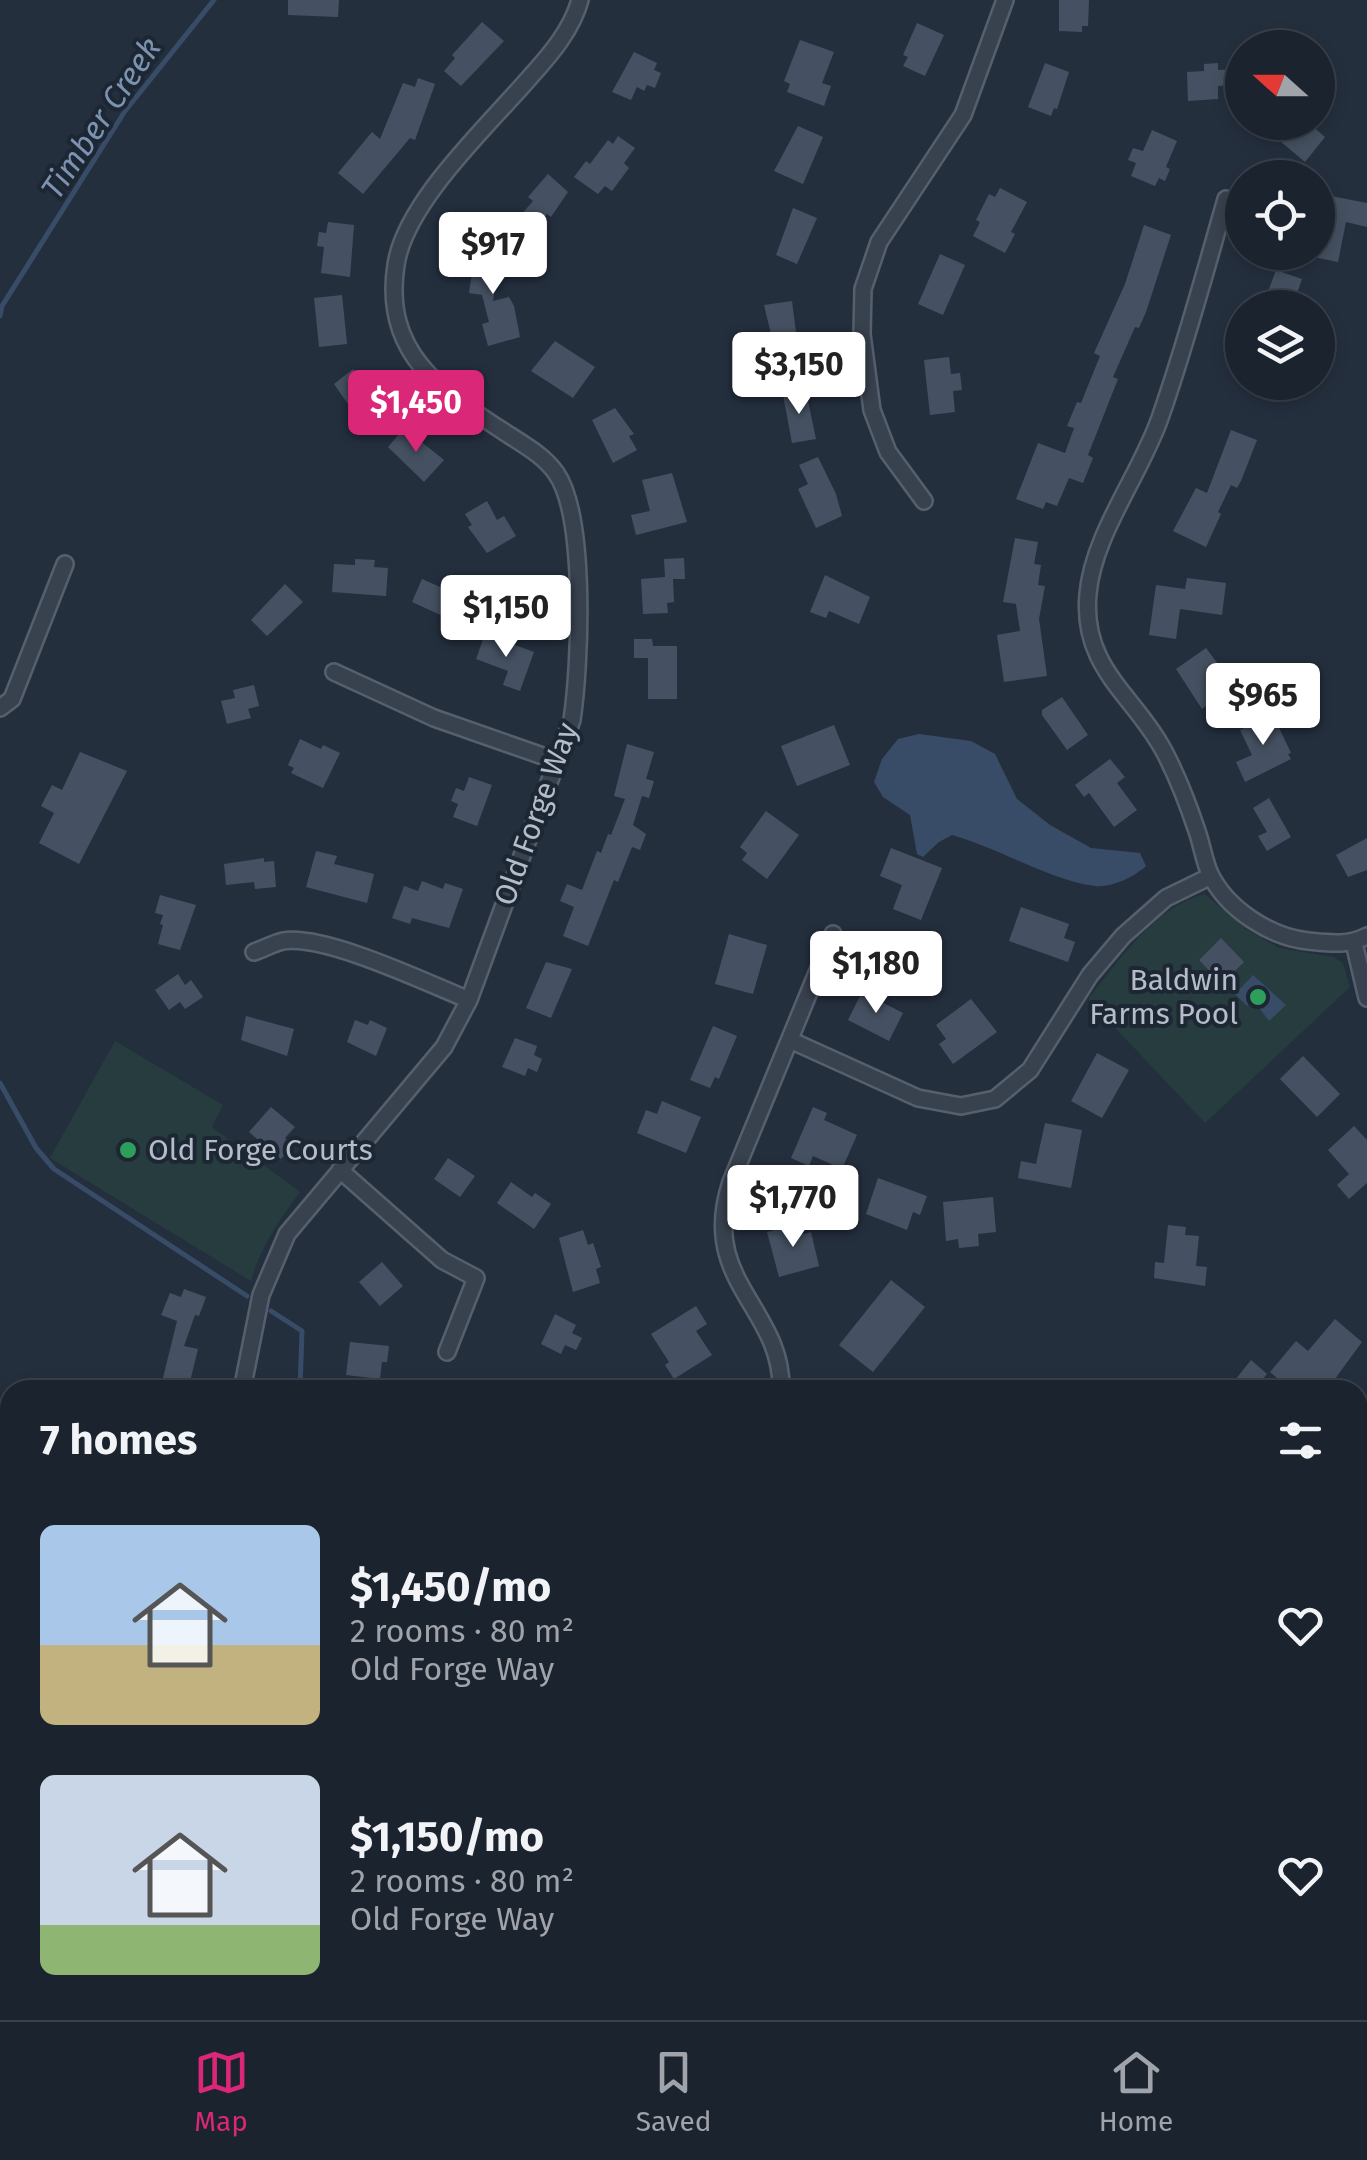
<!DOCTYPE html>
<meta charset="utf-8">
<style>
:root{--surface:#1b232e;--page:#282f3a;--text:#f1f3f6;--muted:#a0a4aa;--line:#39404a;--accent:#db2777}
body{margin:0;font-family:"Fira Sans",sans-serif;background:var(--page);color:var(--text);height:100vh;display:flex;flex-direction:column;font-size:38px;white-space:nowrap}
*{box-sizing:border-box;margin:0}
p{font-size:32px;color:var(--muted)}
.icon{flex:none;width:55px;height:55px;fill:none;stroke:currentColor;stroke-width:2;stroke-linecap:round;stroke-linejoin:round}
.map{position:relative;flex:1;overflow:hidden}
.panel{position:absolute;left:0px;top:1380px;width:1368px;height:640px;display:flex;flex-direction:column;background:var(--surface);border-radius:30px 30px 0 0;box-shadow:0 5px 15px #0003,0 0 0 2px var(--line)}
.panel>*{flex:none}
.needle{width:65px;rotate:291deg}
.controls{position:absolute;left:1225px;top:30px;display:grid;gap:20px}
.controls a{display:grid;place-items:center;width:110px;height:110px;border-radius:50%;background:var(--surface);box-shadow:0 5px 15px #0003,0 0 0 2px var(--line);font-size:50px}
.price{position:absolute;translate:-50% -85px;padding:0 22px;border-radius:10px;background:#fff;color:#222;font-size:32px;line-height:65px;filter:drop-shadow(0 2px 5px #0008)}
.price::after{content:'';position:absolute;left:50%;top:60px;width:30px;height:22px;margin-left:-15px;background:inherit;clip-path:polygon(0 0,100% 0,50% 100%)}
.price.active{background:var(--accent);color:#fff}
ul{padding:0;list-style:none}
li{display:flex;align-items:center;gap:30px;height:250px;padding:0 40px}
li span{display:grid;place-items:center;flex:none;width:280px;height:200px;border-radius:15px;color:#555}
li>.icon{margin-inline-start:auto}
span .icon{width:120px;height:120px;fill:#fffc;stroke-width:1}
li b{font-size:42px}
h2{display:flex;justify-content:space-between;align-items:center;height:120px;padding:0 40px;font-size:42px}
.menu{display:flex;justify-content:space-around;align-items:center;height:140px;border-top:2px solid var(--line);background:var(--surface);font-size:28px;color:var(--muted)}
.menu a{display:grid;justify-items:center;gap:5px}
.menu .active{color:var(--accent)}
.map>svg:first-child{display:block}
.green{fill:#263c3f}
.water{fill:#394c67}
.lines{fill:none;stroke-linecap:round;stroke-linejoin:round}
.stream{stroke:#394c67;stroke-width:5}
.building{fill:#455162}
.minor-casing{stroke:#565f6c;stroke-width:20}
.tertiary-casing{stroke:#565f6c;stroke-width:25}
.minor{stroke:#38414e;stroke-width:15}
.tertiary{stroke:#38414e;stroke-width:20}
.leisure-dot{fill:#2e9e5b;stroke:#1d2633;stroke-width:4}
.labels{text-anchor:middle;stroke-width:8;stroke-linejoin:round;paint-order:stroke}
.street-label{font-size:30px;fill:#b4bcc9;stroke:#1d2633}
.poi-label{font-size:30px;fill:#b4bcc9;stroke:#1d2633;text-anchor:end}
.water-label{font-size:32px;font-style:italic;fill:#7c92b1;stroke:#1d2633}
</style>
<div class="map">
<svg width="1367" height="2020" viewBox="0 0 1367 2020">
<rect width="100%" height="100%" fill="#242f3e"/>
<path class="green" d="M1205,894L1246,929L1279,948L1333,957L1343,963L1350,987L1205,1123L1088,999C1119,961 1155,906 1205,894Z
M115,1041L223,1105L212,1127L300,1192C279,1220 261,1247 251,1281L50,1158Z"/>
<path class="water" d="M919,734L971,741L995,754L1017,799L1050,825L1091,848L1140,853L1146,866C1134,877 1111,888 1095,886C1049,880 999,848 952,835L939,842L923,857L917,854L910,815L883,797L874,782L882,759L898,739Z
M1253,975L1286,1005L1269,1021L1253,1000L1247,1006L1235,994Z
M125,2010H237L228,2020H124Z"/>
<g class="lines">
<path class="stream" d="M0,316L2,306L125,111L214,0
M0,1083L36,1148L54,1169L247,1296
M271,1311L302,1331L300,1390"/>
</g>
<path class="building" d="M288,0H339L338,17L288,15Z
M1059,0H1089L1088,26H1082V32L1059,31Z
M482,22L504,41L461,86L444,71L455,58L452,55Z
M917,23L944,35L925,76L903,66L908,57L903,55Z
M800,40L834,52L822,83L831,86L824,106L787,92L790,84L784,81Z
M634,52L657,63L654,70L661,73L655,88L647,85L644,91L637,87L631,100L612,92Z
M1045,63L1069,72L1057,109L1054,108L1051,116L1028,107Z
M1218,63V70L1234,69L1235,85L1218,86V99L1188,101L1187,72L1204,71V64Z
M418,78L435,84L415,140L410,138L363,194L338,173L372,132L380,139L403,83L415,87Z
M1257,122H1308L1325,137L1305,162Z
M798,126L823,137L803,184L774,171Z
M1152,130L1177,141L1166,167L1170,169L1165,181L1159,178L1155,186L1131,176L1136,163L1128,160L1133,148L1143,151Z
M618,136L635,148L624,163L629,168L612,191L605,186L598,194L574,177L586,161L590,164L608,140L613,144Z
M548,174L568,192L551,217L547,214L535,229L520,216L533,201L528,197Z
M1000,188L1027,202L1011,232L1015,234L1005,253L973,236L980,222L976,220L989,194L995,197Z
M1326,195L1367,203V227L1346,222L1338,262L1318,258V237Z
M793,208L817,218L797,264L776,255Z
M328,222L354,225L350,277L321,273L324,247L317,246L319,232L326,233Z
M1144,225L1171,235L1146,312L1139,328L1135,327L1113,377L1118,379L1088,455L1093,458L1083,483L1069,478L1057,506L1046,502L1043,509L1016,499L1038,443L1065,453L1074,428L1067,426L1077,402L1081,403L1100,356L1094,353L1125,284Z
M476,244L501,248L493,301L509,297L514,306L520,337L488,346L482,324L489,322L482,295L469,293Z
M940,254L965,265L943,315L918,304Z
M1276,270L1302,279L1292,308H1262Z
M342,295L347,344L319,347L314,298Z
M792,301L798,348L775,351L764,305Z
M555,341L595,367L573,398L531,371Z
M949,357L951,374L960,373L962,390L953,391L955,412L930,415L924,360Z
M353,369L384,408L363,426L334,384Z
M806,391L816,439L792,443L783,395Z
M615,408L634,434L629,436L637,450L613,463L592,420Z
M404,428L444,460L424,482L388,447Z
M1231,430L1257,440L1241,481L1237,488L1231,485L1218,512L1221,514L1206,547L1173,531L1196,488L1207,493Z
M818,457L836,494L842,516L816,528L798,489L808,484L799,465Z
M672,473L687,522L636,535L631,515L650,511L642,480Z
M487,501L497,520L504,516L516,536L487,553L468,527L472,525L465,514Z
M1015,538L1038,542L1034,564L1041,565L1038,585L1045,586L1039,619L1047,676L1004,682L997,635L1020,631L1016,604L1003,602Z
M684,558L685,579H673L674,602L667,603L668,613L643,614L641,579L665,577L664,559Z
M355,559L375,560L374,567L388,568L386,596L332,592L334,564L355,565Z
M825,575L870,597L859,624L829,611L826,618L810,612Z
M1187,578L1226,583L1222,615L1180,609L1176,639L1149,635L1156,585L1185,589Z
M422,579L474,602L460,632L442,623L445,617L412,602Z
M285,584L303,602L267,636L251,620Z
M485,634L534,652L520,691L503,685L508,671L476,659Z
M634,639H652L653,646H677V699H648V658H634Z
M1206,648L1224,672L1228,670L1238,684L1202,709L1176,669Z
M254,685L259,706L248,709L251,718L227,724L221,701L235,698L233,690Z
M1062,697L1088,735L1067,750L1042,715V710Z
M1273,715L1291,753L1288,754L1291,759L1245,782L1236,762L1252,755L1240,730Z
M834,725L850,765L797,786L781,746Z
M300,739L321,749L323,745L340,753L323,788L291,773L294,768L288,765Z
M627,744L654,752L646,779L654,781L649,798L642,796L633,825L646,834L640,850L632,847L618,882L614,880L588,946L563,936L574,907L560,901L567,884L582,890L597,851L601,853L608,834L611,835L625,799L614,796Z
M80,752L127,771L79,864L39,843L54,813L41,806L52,785L62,790Z
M1110,759L1125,777L1117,783L1137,810L1114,827L1089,793L1084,797L1075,785Z
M469,777L492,785L477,826L453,817L458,804L451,801L456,788L464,791Z
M1269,798L1291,837L1267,851L1258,836L1267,832L1253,808Z
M766,811L799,835L767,879L742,860L747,853L740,847Z
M1367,838V870L1348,877L1336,855Z
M891,848L942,868L921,920L893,909L902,885L880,876Z
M316,851L337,856L334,864L374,874L367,903L306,887Z
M264,858V862L274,861L276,887L255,889L254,882L226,885L224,864Z
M422,881L443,889L445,883L463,889L449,928L412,918L410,924L392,918L404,886L418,891Z
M160,895L196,905L180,950L158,944L163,925L160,924L163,915L155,913Z
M1021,907L1069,924L1064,938L1075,942L1068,962L1009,941Z
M729,934L767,945L753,994L715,984Z
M1221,938L1244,962L1222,984L1199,960Z
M546,962L572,969L551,1018L526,1008Z
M178,974L185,985L191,980L203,997L185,1009L180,1002L169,1010L155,990Z
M862,992L903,1013L889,1041L848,1020Z
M971,999L997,1032L953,1064L939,1044L946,1039L936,1025Z
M246,1016L294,1029L287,1056L241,1040Z
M355,1020L368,1025L370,1020L387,1028L376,1056L347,1042Z
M713,1026L737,1036L719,1079L715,1077L710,1088L690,1080Z
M515,1038L537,1046L534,1055L542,1059L537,1072L528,1068L525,1076L502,1067Z
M1097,1053L1129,1070L1102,1118L1071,1101Z
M1303,1056L1340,1094L1317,1117L1280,1079Z
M662,1101L701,1117L686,1153L637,1133L646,1110L657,1114Z
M271,1107L295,1127L285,1138L293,1145L281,1159L249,1132Z
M813,1107L827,1113L824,1120L857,1135L842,1169L813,1156L809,1166L791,1158Z
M1045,1123L1082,1130L1071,1188L1018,1178L1021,1161L1036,1164Z
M1354,1126L1367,1140V1183L1349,1199L1337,1185L1349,1174L1328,1150Z
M448,1158L475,1176L460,1197L434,1179Z
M878,1178L927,1196L920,1215L913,1212L907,1230L866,1214Z
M511,1182L532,1197L535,1193L551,1204L534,1229L497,1203Z
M993,1197L996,1232L978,1234L979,1246L959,1248L958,1239L946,1241L943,1202Z
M797,1224L800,1235L811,1232L819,1266L779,1277L767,1232Z
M1168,1225L1186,1227L1185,1235L1199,1236L1196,1266L1207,1267L1205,1286L1154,1278L1155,1262L1164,1263Z
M583,1230L588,1245L593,1243L601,1267L596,1269L600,1283L573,1292L559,1238Z
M382,1262L403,1286L380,1306L359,1282Z
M891,1280L925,1307L873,1372L839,1345Z
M184,1289L206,1297L199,1316L195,1315L184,1346L198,1349L188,1390H160L177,1321L161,1315L170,1293L181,1297Z
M696,1306L707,1324L696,1331L712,1355L674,1379L665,1365L669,1362L651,1334Z
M555,1314L576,1325L572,1333L582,1338L576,1350L565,1345L561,1354L541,1344Z
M1335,1319L1362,1342L1332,1383L1330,1380L1321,1390H1291L1270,1372L1296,1341L1308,1351Z
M350,1342L389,1346L387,1362H382L380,1379L346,1375Z
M1251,1360L1267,1374L1254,1390H1238L1231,1385Z
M558,2010H605L629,2019L553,2020Z"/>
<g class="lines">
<g class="minor-casing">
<path id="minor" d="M1226,199C1205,272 1185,347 1160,418C1140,475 1093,535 1088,594C1081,669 1135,695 1165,753C1178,778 1188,804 1197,831C1202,845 1204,861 1210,874C1227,909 1270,937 1308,941C1329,943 1348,946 1367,936
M924,501L888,452L872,410L862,334L863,289L879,242L963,115L1005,0
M334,672L434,718L557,761
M0,708L12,699L65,564
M1354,943L1367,998
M254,952C263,949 274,943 283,941C325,934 427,983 469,1000
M790,1040L918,1098L961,1106L995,1099L1030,1070L1090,975L1123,936L1166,898L1211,876
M340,1170L442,1260L476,1278L447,1352
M242,1390L261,1295L287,1234L444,1047L469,1000L572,720C580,667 587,517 556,473C544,456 526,446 509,435C443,392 382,355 396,265C405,202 489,125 531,76C551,54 572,29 580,0
M781,1390C783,1308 698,1281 731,1182L833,934
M0,1541L10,1543
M0,1877L10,1882"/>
</g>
<g class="tertiary-casing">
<path id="tertiary" d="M1358,1548L1367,1535
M1114,2020L1117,2010"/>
</g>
<use href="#minor" class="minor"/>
<use href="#tertiary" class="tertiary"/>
</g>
<g class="leisure-dot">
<circle cx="1258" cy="997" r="10"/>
<circle cx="128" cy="1150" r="10"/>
</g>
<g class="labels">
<g class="street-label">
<text transform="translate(536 814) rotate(-70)" y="10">Old Forge Way</text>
</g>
<g class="poi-label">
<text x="1238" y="990">Baldwin<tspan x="1238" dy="34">Farms Pool</tspan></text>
<text x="148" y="1160" text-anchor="start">Old Forge Courts</text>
</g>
<g class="water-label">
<text transform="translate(101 118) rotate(-56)" y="11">Timber Creek</text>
</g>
</g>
</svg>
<div class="controls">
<a><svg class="needle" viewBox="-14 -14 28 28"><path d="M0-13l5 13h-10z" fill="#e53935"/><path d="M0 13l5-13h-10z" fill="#a0a4aa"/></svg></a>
<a><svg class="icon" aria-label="locate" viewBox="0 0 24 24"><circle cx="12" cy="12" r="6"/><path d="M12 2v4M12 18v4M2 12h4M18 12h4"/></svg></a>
<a><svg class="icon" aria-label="layers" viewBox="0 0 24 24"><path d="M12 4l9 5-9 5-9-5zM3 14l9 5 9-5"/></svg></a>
</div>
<b class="price" style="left:493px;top:297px">$917</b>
<b class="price" style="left:799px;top:417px">$3,150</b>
<b class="price active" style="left:416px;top:455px">$1,450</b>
<b class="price" style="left:506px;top:660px">$1,150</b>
<b class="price" style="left:1263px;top:748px">$965</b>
<b class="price" style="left:876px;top:1016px">$1,180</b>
<b class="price" style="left:793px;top:1250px">$1,770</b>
<section class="panel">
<h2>7 homes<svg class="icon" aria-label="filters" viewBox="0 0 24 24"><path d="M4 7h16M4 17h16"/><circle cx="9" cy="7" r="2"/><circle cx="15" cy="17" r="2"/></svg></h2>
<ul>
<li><span style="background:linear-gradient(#a9c7e8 60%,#c2b280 0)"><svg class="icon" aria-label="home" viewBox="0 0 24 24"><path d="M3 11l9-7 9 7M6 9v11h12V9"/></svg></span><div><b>$1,450/mo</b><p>2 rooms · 80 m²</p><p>Old Forge Way</p></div><svg class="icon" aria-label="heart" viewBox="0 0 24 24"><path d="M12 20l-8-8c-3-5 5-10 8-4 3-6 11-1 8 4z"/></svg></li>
<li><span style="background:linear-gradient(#c9d6e8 75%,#8fb573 0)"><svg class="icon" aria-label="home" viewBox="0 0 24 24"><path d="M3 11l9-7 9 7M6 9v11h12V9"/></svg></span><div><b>$1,150/mo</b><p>2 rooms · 80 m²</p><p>Old Forge Way</p></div><svg class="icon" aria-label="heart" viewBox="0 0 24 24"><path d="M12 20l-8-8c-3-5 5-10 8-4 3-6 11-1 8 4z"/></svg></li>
</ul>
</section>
</div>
<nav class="menu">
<a class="active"><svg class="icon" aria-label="map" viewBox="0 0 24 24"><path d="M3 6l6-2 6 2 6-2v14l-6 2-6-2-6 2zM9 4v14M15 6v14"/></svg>Map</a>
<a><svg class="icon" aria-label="saved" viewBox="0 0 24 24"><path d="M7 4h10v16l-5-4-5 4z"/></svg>Saved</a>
<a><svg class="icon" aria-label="home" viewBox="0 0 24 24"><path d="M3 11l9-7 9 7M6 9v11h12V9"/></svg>Home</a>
</nav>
